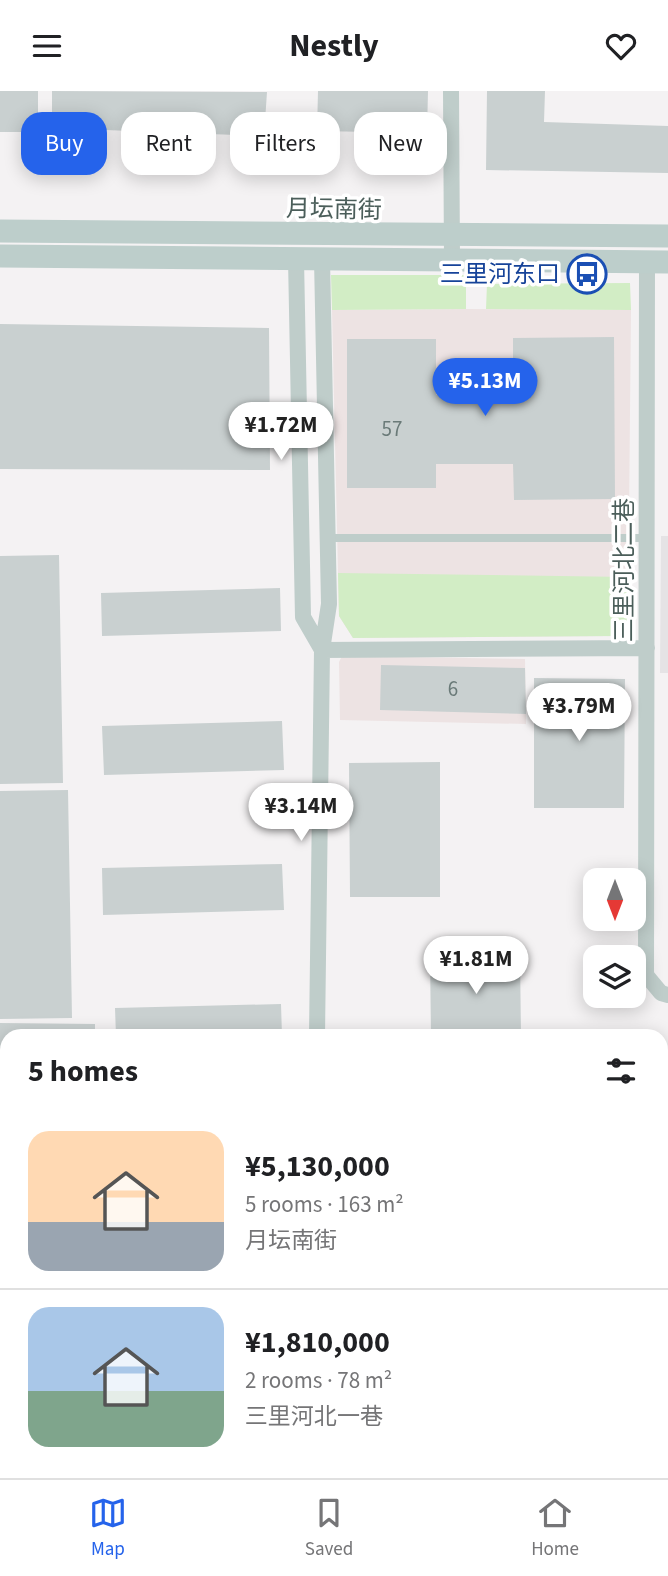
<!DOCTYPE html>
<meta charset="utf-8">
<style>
:root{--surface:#fff;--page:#f2f2f2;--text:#202124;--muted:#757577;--line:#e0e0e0;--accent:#2563eb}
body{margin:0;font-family:"Source Sans 3","Noto Sans SC",sans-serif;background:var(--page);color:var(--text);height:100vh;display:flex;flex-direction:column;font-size:26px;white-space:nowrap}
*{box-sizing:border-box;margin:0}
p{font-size:23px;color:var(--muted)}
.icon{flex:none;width:38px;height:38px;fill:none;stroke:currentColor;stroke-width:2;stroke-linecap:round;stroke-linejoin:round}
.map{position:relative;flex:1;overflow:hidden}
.drawer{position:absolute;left:0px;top:938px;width:668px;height:450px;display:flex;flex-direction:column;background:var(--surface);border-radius:21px 21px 0 0;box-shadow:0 4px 18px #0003}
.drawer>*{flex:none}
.top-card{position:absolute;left:21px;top:21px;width:626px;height:63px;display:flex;gap:14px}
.needle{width:46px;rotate:180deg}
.fabs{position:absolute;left:583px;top:777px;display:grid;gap:14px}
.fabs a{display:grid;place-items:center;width:63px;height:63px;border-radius:14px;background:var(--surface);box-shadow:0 4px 18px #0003;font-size:35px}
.price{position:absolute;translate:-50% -60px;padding:0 16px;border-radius:24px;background:#fff;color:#222;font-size:23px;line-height:46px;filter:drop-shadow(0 2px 4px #0008)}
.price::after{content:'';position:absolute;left:50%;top:42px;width:21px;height:16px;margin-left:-10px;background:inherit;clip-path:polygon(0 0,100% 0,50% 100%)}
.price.selected{background:var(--accent);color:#fff}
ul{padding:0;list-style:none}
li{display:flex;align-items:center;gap:21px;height:175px;padding:0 28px}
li+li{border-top:2px solid var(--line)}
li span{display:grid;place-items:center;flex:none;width:196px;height:140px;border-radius:21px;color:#555}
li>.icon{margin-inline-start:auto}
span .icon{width:84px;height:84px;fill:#fffc;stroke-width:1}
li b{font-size:30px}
h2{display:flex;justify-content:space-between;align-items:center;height:84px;padding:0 28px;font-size:30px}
.chip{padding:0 24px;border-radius:21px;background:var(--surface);box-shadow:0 4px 18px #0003;font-size:24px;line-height:63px}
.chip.selected{background:var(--accent);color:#fff}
header{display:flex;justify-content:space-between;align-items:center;height:91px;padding:0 28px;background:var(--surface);font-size:32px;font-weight:700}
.menu{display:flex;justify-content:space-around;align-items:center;height:98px;border-top:2px solid var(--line);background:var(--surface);font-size:19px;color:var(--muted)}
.menu a{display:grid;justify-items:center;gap:4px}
.menu .selected{color:var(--accent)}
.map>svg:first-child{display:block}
.commercial{fill:#ede3e3}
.education{fill:#e5e3e5}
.green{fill:#d2edc5}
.building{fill:#c9d0d0}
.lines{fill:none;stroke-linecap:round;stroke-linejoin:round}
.service{stroke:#bfcdca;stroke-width:8}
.minor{stroke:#bfcdca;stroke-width:16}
.secondary{stroke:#bdcecb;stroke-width:23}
.labels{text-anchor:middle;stroke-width:7;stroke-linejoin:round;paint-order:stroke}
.number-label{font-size:21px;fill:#6a7a78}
.street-label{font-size:24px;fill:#4b5e5a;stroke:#fff}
.transit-label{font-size:24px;fill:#164399;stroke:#fff;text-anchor:end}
</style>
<header><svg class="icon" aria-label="menu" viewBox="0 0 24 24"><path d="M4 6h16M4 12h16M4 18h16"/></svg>Nestly<svg class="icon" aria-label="heart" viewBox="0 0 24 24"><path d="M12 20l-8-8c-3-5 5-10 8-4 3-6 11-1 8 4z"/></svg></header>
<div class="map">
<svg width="668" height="1387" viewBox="0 0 668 1387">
<rect width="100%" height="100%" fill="#f4f2f3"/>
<path class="commercial" d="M466,218L631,219L628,528L617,545L353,547L339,525L332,219Z
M342,565L525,568L526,633L340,629L339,571Z"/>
<path class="education" d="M661,445H668V582H660Z"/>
<path class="green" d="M331,184H466V218L332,219Z
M630,192L631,219L486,218L487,193Z
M338,482L628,486V528L617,545L353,547L339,525Z"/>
<path class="building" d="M0,0H38V41H0Z
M52,0L267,1L264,45L52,37Z
M318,0H428L427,42L317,40Z
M487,0H545L544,31L668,35V82L486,79Z
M0,233L269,237L270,379L0,378Z
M614,246L615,408L514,409L513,373H436V397H347V248H436V304L513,303V247Z
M59,464L63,692L0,693V465Z
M280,497L281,540L102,545L101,502Z
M381,574L525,577L526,623L380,619Z
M534,587L625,588L624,717H534Z
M282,630L284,679L104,684L102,635Z
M440,671V806H350L349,672Z
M68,699L72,927L0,928V700Z
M282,773L284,819L103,824L102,777Z
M520,864L521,945H431L430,865Z
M281,913L282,945H116L115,917Z
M0,932L95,933V945H7V1113H0Z
M662,990H668V1116H662Z
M662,1309H668V1387H652V1381H662Z"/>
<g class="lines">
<path class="service" d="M328,447H647"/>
<path class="minor" d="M451,0L452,169
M296,168L303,526L322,559
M647,170L646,884L661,902L668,904
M322,559L647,557
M317,945L322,559L329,513L322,168
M662,1251H668
M617,1381V1387"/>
<path class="secondary" d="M0,140L668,145
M0,165L668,171"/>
</g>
<defs>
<g id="bus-ring" transform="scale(2.0125)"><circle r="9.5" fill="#fff" stroke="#1a4fb4" stroke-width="1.5"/><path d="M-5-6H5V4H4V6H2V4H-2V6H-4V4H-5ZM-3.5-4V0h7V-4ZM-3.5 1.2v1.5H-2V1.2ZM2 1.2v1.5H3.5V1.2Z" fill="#1a4fb4"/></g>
</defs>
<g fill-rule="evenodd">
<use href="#bus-ring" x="587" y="183"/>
</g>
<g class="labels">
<g class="number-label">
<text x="392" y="345">57</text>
<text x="453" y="605">6</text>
</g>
<g class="street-label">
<text transform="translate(334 118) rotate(1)" y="8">月坛南街</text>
<text transform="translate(624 479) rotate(-90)" y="8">三里河北二巷</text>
</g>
<g class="transit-label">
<text x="560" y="191">三里河东口</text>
</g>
</g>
</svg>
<div class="fabs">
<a><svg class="needle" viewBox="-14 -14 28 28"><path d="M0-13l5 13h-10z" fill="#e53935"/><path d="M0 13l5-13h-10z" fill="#757577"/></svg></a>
<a><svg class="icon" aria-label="layers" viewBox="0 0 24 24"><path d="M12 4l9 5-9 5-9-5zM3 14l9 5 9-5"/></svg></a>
</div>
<b class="price selected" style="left:485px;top:327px">¥5.13M</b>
<b class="price" style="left:281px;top:371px">¥1.72M</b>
<b class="price" style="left:579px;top:652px">¥3.79M</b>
<b class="price" style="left:301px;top:752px">¥3.14M</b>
<b class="price" style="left:476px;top:905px">¥1.81M</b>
<div class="top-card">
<a class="chip selected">Buy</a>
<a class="chip">Rent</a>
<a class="chip">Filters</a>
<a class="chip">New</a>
</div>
<section class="drawer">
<h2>5 homes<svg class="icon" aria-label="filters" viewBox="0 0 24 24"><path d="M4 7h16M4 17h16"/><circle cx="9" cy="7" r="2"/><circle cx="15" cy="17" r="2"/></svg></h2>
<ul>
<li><span style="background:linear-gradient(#ffd9b3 65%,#9aa5b1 0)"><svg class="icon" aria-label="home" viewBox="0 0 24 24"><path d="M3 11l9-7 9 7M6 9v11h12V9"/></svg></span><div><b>¥5,130,000</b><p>5 rooms · 163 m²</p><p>月坛南街</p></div></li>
<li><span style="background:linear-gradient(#a9c7e8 60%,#7fa58c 0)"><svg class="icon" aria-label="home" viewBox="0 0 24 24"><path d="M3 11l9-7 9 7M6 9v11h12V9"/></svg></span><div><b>¥1,810,000</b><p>2 rooms · 78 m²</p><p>三里河北一巷</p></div></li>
</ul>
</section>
</div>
<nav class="menu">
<a class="selected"><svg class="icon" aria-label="map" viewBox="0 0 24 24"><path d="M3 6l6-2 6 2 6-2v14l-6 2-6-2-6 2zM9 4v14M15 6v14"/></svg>Map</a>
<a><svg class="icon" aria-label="saved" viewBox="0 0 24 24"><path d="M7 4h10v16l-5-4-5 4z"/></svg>Saved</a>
<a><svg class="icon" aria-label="home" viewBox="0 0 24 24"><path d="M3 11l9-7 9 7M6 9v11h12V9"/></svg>Home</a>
</nav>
